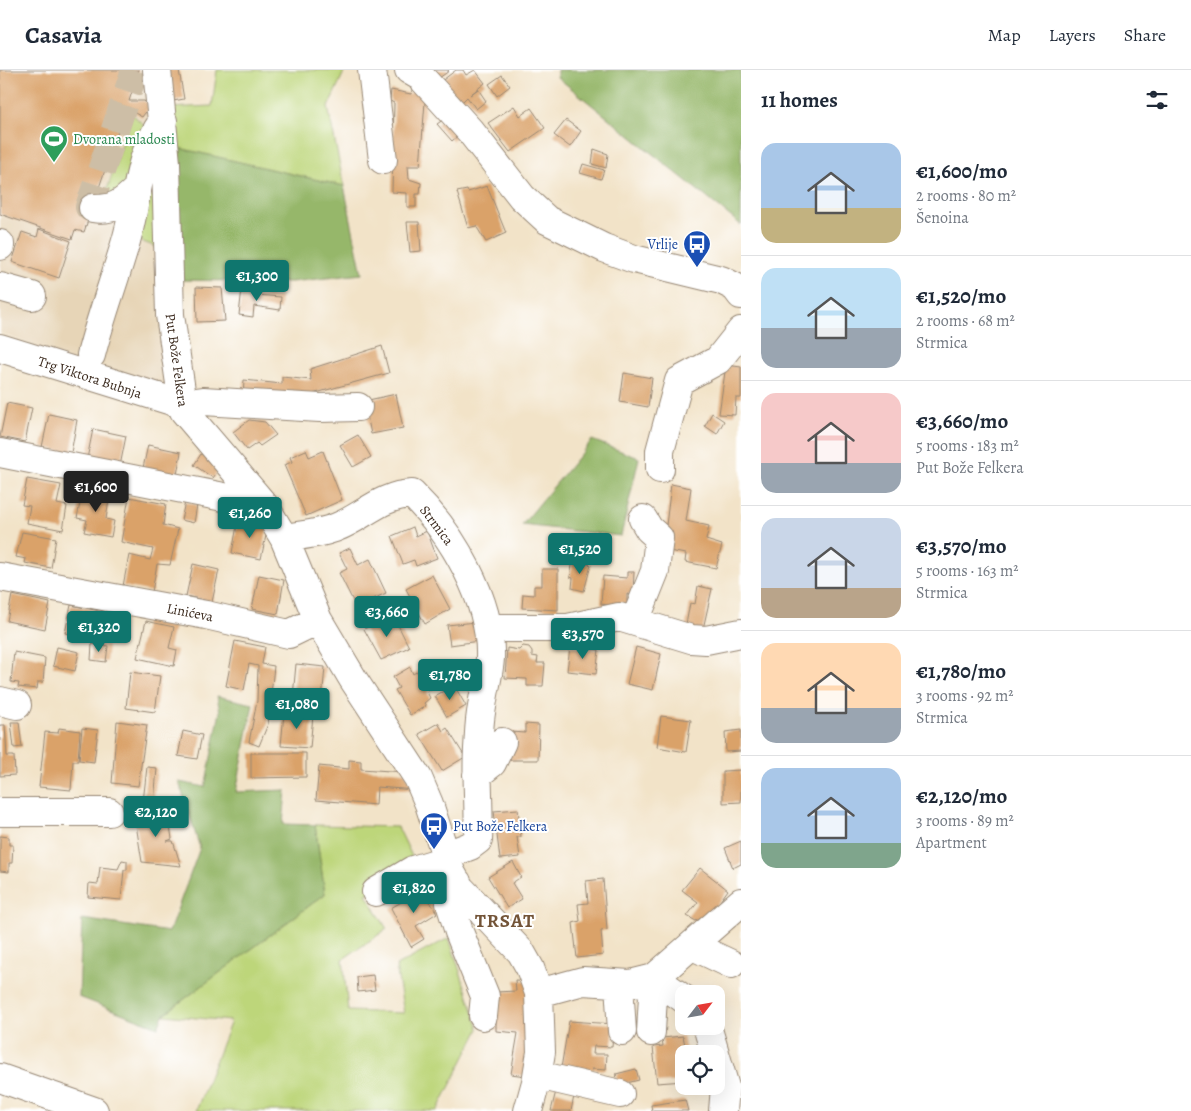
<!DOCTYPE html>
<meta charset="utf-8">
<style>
:root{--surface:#fff;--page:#f6f6f7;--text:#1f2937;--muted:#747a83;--line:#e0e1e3;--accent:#0f766e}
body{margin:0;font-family:Alegreya,serif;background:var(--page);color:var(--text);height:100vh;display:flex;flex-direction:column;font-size:19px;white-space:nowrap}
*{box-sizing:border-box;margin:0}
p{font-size:16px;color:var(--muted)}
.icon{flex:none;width:28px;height:28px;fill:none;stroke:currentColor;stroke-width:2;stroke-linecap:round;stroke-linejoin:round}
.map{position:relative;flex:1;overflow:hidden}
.panel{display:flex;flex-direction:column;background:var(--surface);width:450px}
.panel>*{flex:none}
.needle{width:32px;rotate:59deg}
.fabs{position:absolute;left:675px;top:915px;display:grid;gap:10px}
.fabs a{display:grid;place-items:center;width:50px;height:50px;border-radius:10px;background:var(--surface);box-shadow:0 5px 20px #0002;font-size:25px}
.price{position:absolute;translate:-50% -42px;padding:0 11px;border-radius:5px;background:var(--accent);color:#fff;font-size:16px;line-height:32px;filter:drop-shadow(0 1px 2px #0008)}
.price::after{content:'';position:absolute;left:50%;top:30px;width:15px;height:11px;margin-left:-8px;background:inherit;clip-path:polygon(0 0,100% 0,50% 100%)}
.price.selected{background:#222;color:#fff}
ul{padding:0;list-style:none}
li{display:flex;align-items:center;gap:15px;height:125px;padding:0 20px}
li+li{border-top:1px solid var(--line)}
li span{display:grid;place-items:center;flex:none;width:140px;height:100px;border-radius:15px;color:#555}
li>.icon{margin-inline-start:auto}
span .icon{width:60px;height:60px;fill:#fffc;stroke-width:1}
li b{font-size:21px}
h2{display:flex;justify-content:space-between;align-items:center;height:60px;padding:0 20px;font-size:21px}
header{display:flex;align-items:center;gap:30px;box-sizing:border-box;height:70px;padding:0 25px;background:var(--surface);border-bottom:1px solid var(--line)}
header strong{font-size:24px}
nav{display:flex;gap:28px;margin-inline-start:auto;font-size:18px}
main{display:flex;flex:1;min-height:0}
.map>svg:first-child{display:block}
.built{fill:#e7d5b7}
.green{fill:#bdd67a;stroke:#7c804c}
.forest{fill:#96b76a;stroke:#687044}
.building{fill:#daa269}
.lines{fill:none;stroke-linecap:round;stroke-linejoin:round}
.minor-tunnel{stroke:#cdbea6;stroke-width:28;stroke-dasharray:28 14;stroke-linecap:butt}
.minor-casing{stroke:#968673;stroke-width:30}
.minor{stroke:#fff;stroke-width:28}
.labels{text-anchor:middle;stroke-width:4;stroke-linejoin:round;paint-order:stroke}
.leisure-label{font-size:14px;fill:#27864d;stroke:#fff;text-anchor:start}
.transit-label{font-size:14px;fill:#164399;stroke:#fff;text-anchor:end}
.street-label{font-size:14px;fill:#3b2a1e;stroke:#fff}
.district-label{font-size:19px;font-weight:bold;letter-spacing:1px;fill:#735438;stroke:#fff}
</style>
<header>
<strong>Casavia</strong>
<nav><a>Map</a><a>Layers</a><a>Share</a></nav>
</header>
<main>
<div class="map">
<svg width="741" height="1041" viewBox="0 0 741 1041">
<rect width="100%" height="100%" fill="#fff"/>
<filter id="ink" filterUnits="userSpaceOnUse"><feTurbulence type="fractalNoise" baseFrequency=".02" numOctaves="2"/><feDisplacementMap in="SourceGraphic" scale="10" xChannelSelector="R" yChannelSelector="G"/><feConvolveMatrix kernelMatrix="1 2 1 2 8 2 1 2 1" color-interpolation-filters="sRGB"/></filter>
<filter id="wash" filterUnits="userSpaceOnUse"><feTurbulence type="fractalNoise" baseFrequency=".0096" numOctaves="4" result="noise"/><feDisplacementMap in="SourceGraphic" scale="20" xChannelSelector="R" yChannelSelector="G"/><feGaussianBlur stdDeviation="1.12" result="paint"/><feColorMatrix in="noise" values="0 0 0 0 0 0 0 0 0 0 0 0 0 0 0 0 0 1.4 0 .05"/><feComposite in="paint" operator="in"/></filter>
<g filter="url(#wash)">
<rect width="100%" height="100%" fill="#f2e3c8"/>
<path class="built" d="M0,0H150L169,316L162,323L0,263Z"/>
<path class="green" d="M217,0H345L328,37L344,116L174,77L167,38L212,36Z
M132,44L144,55L127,112L103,132Z
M154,84L161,179L131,167Z
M315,755L398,757L419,801L366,824L387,859L343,889L348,941L404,943L396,896L449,868L479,959L437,1041H196L231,951L163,945L325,824Z"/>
<path class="forest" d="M557,0H741V155L557,7Z
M174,77L344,116L362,204L291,212L179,210Z
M592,370L639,388L621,466L522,455Z
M217,626L253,634L236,722L286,720L283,754L315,755L325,824L163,945L158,957L79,927L82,849L169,862L200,778L179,712L205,717L220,642Z"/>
<g id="blocks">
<path class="building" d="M0,0H139L129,31H144L147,33L148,39L142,47L126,38L84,162L75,160L72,169L0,144Z
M162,0H179L184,29L168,32Z
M425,0H448L449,1L436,10Z
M456,0H463L466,5L475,0L485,13L470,25L478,19L486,31L476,39L467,27L456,38L435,16Z
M502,5L510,16L497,26L489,14Z
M415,10L426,19L420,96H408L409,109L421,113L420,124H416V137H407V123L392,122L394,33L390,31L391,20L411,24Z
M514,36L520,46L531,38L545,58L510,82L488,53Z
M450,45L463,61L452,71L437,54Z
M566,50L581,61L570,77L554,65Z
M594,79L608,84L606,98L592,94Z
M583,94L604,100L601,109L580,103Z
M487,116L506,163L486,172L476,156L468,158L457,122L467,120L468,122Z
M407,152H419L421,181L410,182Z
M39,159L71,171L59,208L12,192L22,162L37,167Z
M196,217L222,218L225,251L197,252Z
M242,218L257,220L256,225L281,227L280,240L254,236L253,247L239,245Z
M382,276L389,303L312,324V335L243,329L244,310L282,314V307L311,310L310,299Z
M726,295L741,297V328H736L735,345L719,344Z
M624,303L652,308L648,337L620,332Z
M396,324L403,358L371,364L364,331Z
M7,333L32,338L25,372L0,367Z
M712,343L724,351L717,364L705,356Z
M49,344L77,350L71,383L42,377Z
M249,350L265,352L276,365L260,376L257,373L247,380L233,362Z
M93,359L126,366L120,396L87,389Z
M358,365L371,387L353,397L340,375Z
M148,375L181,382L177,405L143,398Z
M306,380L309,387L323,381L342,430L306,446L284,395L292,392L290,387Z
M201,384L221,397L213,408L194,395Z
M27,409L61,415L57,434L67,436L63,460L27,453L30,436L22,435Z
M671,414L691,418L686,451L709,456L706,470L722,475L716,498L685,492L686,484L663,480Z
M83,419L110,424L106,449L114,451L111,467L84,462L87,450L77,448Z
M129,427L166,434L163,455L178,459L170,495L157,494L152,522L123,516L129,485L150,490L153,479L121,472Z
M185,432L197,435L194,453L181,450Z
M238,450L268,456L261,489L232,483Z
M413,457L416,466L427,461L437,488L416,496L414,490L403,494L392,466Z
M22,462L56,468L51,498L25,493L26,489L16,487Z
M350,478L358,495L370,489L386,523L356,537L339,503L347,499L339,483Z
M573,490L591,495L584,521L572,518L573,508L570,507Z
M193,494L219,500L212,532L186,526Z
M542,499H558V540L522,538L523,524L534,525V516H542Z
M627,502H634L633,525L627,524V534L618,533L617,536L601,534L603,506L627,508Z
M259,505L284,510L278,544L252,539Z
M432,505L450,539L425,554L406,519Z
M698,516L712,519L701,568L684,565L690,533L695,534Z
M12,525L50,533L45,559L7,551Z
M71,535L104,542L98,570L65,563Z
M393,545L409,577L381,590L364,559Z
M146,551L174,557L169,578L177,580L174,596L137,588Z
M476,552L479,571L450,575L447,555Z
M235,571L265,577L262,594L274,596L268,654L259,676L249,672L257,631L258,596L249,594L244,620L226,616Z
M92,574L108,576L106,592L91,590Z
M523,576L529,577L532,581V586L538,587L537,593H545L543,616H527V609L505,608L507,578L519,580Z
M57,577L79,582L75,601L53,596Z
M570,577L599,580L596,604L567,601Z
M636,577L661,584L653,620L627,614Z
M14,582L45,588L43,612H38L37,619L18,617L19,613L11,612Z
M296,594L325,597L322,630L293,627Z
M449,594L457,596L453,613L445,611Z
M427,595L438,615L427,622L430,628L424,633L426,636L410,645L395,620L399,618L393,607L410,597L413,604Z
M130,602L160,606L155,642L126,638Z
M454,615L466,636L447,647L435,626Z
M284,643L313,645L310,678L281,676Z
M661,646L691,650L686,682L657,677Z
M117,651L147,655L138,716L112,713Z
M11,652H19L22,677L14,678Z
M438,653L443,661L447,658L465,687L442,701L419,664Z
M525,654L539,655L538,690H510V662L525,663Z
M0,655H5L7,686H14L15,705L0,706Z
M59,658L80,661L78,691H73L71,720L39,717L45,662L58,663Z
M82,658L98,660L94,692L79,690Z
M741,660V681L726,682L725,662Z
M183,661L202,665L197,689L178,686Z
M251,683H306V707L251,708Z
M349,690L361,691V699L405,702L415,720L377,717L376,735L316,730L319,696L349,699Z
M147,697L157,698L154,733L143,732Z
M741,700V732L723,733V701Z
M162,738L164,749H169L172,769L167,771H173L181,796L142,792L134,742Z
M518,739L521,767H517L520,787L500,789L494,741Z
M0,766L9,767V775H13L12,793H9V802L0,801Z
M741,771V794L733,798L725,778Z
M122,790L127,791V800H124L121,830L88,827L89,813L98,814L100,797L118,799Z
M513,792L521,807L512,813L522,829L507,838L488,807Z
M700,798L728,820L712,842L696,851L687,846L698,832L682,820Z
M603,809L607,860L601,861L603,885L577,888L573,853L580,851L578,834L588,833L586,811Z
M418,813L437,843L416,856L424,869L411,877L391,838L410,827L406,821Z
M373,905L375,920L358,922L357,907Z
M515,910L531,911L533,1007L511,1004L518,963L496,961V922L516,921Z
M569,951L614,954L612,977L594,976L593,984H607L606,1000L592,999L591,1007L560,1004Z
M683,966L686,980H690L691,984H684V1011L657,1013L653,977L663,976L662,968Z
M636,999L639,1010L618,1015L616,1004Z
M556,1021L574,1026L571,1041H551Z
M685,1030L688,1041H652L651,1035Z"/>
</g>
</g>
<g filter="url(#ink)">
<use href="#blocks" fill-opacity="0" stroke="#968673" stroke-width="1"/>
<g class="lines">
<path class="minor-tunnel" d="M93,138L89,137L135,0"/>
<g class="minor-casing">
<path id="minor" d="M157,0L166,93L170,245L184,341L264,435L284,468L318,550L353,609L418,708L429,734L451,802L460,818L521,882L530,898L539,923L541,982L536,1012L528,1041
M372,0L383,90
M409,0L421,7L471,62L522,127L547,150L604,178L634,189L721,210L735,217L741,225
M93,138C112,142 125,131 137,119
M0,174V176
M0,217L32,226
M0,278L181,334L203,331L320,338L358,337
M91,285C101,246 115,209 126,171C138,130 137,86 163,51
M0,383L264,435
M660,399V381L679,311L718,290L741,261
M284,468C301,465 321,464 337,457C363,447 381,425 412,424C452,463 492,531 490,588C489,605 484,620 482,637C479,651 479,665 478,679C476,709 480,740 478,770L470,776L444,786
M0,507L206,545L289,564L318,550
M635,551L655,501L659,468L649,459L643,449
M489,558H568L619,547L691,569L706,570L741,563
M0,631L17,635
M477,705L492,693L502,672
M0,742H109
M457,812L451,820L450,833L459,862L485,926L483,946
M376,822L413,800L446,790
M693,876L731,894
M654,908L684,929
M619,914L622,961
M539,923L583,911L630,914L654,908L741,832
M707,956L725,1017L723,1041
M651,962L654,908
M538,1005L620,1024
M0,1008L94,1041"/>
</g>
<use href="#minor" class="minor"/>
</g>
</g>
<defs>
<g id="stadium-pin" transform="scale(1.4375)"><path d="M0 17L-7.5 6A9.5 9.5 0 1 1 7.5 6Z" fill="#2e9e5b" stroke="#fff"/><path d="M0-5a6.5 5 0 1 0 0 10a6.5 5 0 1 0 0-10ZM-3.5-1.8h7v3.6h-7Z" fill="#fff"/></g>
<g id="bus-pin" transform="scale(1.4375)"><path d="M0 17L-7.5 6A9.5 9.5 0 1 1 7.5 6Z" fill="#1a4fb4" stroke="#fff"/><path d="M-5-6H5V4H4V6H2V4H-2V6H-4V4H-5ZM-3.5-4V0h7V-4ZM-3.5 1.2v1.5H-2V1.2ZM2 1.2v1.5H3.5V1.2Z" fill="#fff"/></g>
</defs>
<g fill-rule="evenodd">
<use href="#stadium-pin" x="54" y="69"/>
<use href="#bus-pin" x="697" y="174"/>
<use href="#bus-pin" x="434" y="756"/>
</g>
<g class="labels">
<g class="leisure-label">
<text x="73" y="74">Dvorana mladosti</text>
</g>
<g class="transit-label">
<text x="678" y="179">Vrlije</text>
<text x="453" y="761" text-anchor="start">Put Bože Felkera</text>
</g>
<g class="street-label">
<text transform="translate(177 290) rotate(82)" y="5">Put Bože Felkera</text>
<text transform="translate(90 307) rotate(18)" y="5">Trg Viktora Bubnja</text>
<text transform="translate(437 455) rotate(53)" y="5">Strmica</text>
<text transform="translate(190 542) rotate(11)" y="5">Linićeva</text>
</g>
<g class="district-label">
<text x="505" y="857">TRSAT</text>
</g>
</g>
</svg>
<div class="fabs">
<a><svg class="needle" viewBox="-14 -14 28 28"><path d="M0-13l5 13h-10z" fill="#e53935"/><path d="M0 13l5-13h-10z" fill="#747a83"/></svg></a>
<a><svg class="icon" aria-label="locate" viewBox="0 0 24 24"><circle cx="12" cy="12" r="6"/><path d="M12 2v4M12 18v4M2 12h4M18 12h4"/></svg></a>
</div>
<b class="price" style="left:257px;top:232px">€1,300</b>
<b class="price selected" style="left:96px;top:443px">€1,600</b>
<b class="price" style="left:250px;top:469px">€1,260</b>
<b class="price" style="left:580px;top:505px">€1,520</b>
<b class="price" style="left:387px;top:568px">€3,660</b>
<b class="price" style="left:99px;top:583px">€1,320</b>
<b class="price" style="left:583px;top:590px">€3,570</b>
<b class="price" style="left:450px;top:631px">€1,780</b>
<b class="price" style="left:297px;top:660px">€1,080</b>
<b class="price" style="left:156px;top:768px">€2,120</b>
<b class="price" style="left:414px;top:844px">€1,820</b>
</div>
<section class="panel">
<h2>11 homes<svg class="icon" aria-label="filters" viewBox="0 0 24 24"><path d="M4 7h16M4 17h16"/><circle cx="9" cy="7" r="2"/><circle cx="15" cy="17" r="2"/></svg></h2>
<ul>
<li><span style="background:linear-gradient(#a9c7e8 65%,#c2b280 0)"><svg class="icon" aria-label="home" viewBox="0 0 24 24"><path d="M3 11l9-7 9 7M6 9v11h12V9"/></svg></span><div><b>€1,600/mo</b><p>2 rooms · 80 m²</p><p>Šenoina</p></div></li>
<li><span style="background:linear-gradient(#bfe0f5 60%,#9aa5b1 0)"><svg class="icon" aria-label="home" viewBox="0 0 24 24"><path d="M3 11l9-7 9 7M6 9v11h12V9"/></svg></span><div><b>€1,520/mo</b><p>2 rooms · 68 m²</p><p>Strmica</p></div></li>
<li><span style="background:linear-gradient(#f6c9c9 70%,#9aa5b1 0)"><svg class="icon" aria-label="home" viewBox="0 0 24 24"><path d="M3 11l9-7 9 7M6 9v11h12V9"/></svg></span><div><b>€3,660/mo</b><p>5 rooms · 183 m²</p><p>Put Bože Felkera</p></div></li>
<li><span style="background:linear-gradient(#c9d6e8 70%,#b9a48a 0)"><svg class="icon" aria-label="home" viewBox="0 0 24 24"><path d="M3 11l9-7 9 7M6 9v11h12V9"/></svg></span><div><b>€3,570/mo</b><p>5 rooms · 163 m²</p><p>Strmica</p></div></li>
<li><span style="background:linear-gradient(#ffd9b3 65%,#9aa5b1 0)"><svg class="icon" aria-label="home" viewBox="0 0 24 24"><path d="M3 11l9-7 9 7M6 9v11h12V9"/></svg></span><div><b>€1,780/mo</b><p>3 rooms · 92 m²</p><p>Strmica</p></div></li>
<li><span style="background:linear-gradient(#a9c7e8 75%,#7fa58c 0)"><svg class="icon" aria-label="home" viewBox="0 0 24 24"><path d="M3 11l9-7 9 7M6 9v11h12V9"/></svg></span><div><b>€2,120/mo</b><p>3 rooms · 89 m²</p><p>Apartment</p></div></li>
</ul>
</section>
</main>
